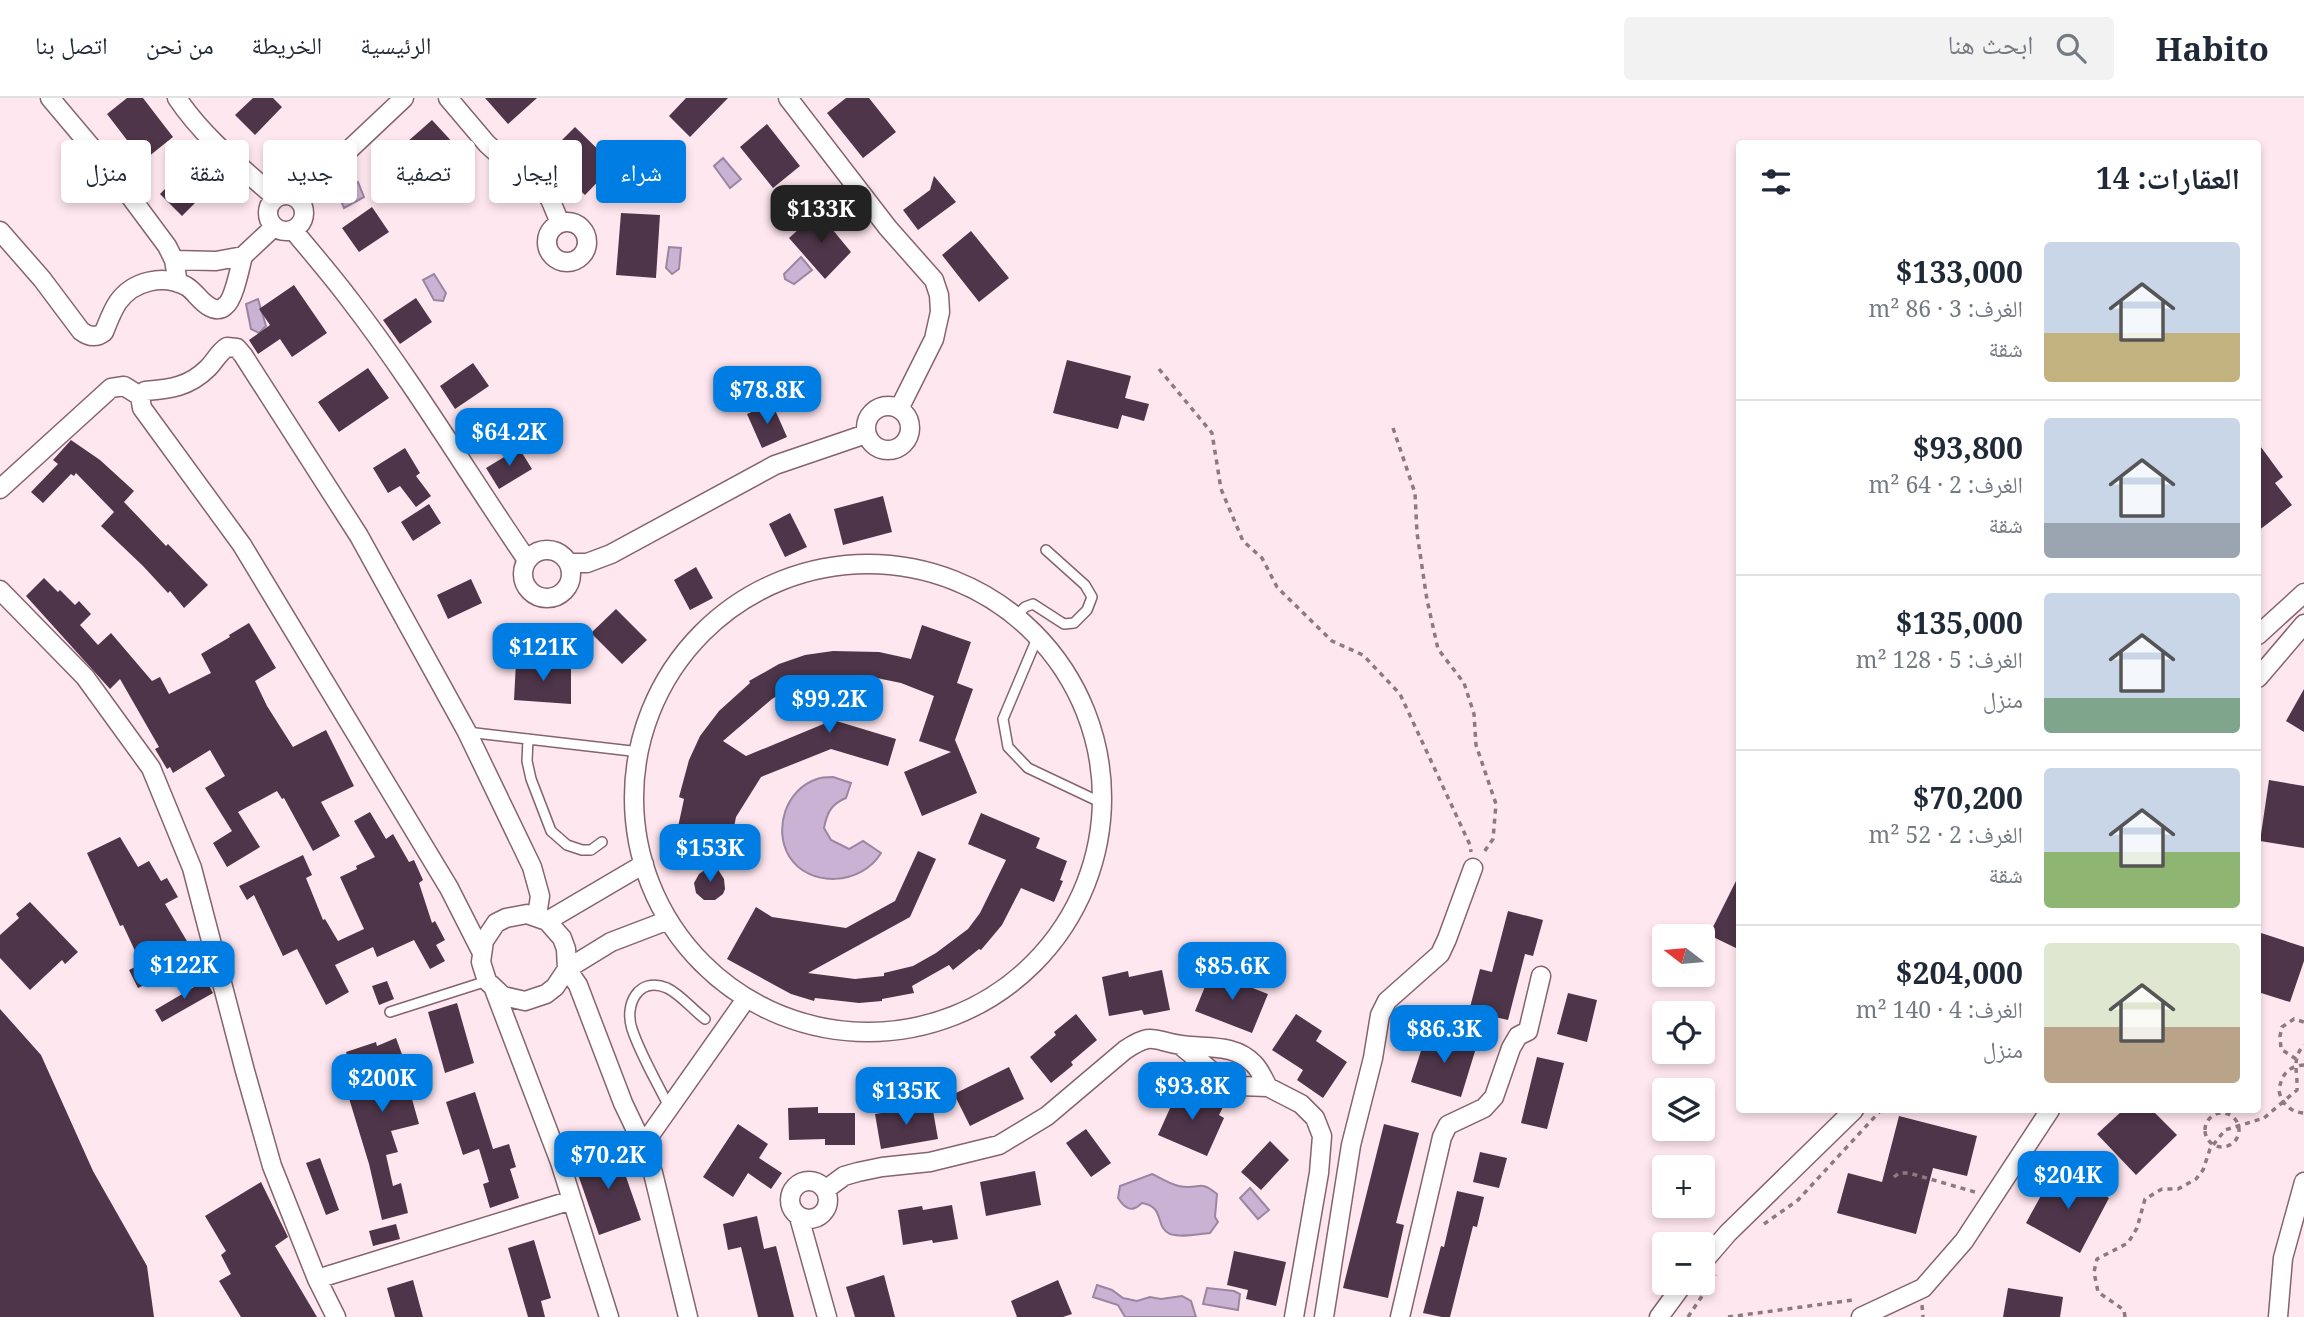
<!DOCTYPE html>
<html lang="ar">
<meta charset="utf-8">
<style>
:root{--surface:#fff;--page:#f2f2f3;--text:#1f2937;--muted:#747a83;--line:#e0e1e3;--accent:#007de3}
body{margin:0;font-family:"Noto Serif","Noto Naskh Arabic",serif;background:var(--page);color:var(--text);direction:rtl;height:100vh;display:flex;flex-direction:column;font-size:26px;white-space:nowrap}
*{box-sizing:border-box;margin:0}
p{font-size:23px;color:var(--muted)}
.icon{flex:none;width:38px;height:38px;fill:none;stroke:currentColor;stroke-width:2;stroke-linecap:round;stroke-linejoin:round}
.map{position:relative;flex:1;overflow:hidden;direction:ltr}
.sheet{position:absolute;left:1736px;top:42px;width:525px;height:973px;display:flex;flex-direction:column;background:var(--surface);border-radius:7px;box-shadow:0 4px 10px #0003;direction:rtl}
.sheet>*{flex:none}
.banner{position:absolute;left:21px;top:42px;width:665px;height:63px;direction:rtl;display:flex;gap:14px}
.needle{width:46px;rotate:286deg}
.controls{position:absolute;left:1652px;top:826px;display:grid;gap:14px}
.controls a{display:grid;place-items:center;width:63px;height:63px;border-radius:7px;background:var(--surface);box-shadow:0 4px 10px #0003;font-size:35px}
.price{position:absolute;translate:-50% -60px;padding:0 16px;border-radius:14px;background:var(--accent);color:#fff;font-size:23px;line-height:46px;filter:drop-shadow(0 2px 4px #0008)}
.price::after{content:'';position:absolute;left:50%;top:42px;width:21px;height:16px;margin-left:-10px;background:inherit;clip-path:polygon(0 0,100% 0,50% 100%)}
.price.selected{background:#222;color:#fff}
ul{padding:0;list-style:none}
li{display:flex;align-items:center;gap:21px;height:175px;padding:0 21px}
li+li{border-top:2px solid var(--line)}
li span{display:grid;place-items:center;flex:none;width:196px;height:140px;border-radius:7px;color:#555}
li>.icon{margin-inline-start:auto}
span .icon{width:84px;height:84px;fill:#fffc;stroke-width:1}
li b{font-size:30px}
h2{display:flex;justify-content:space-between;align-items:center;height:84px;padding:0 21px;font-size:30px}
.chip{padding:0 24px;border-radius:7px;background:var(--surface);box-shadow:0 4px 10px #0003;font-size:24px;line-height:63px}
.chip.selected{background:var(--accent);color:#fff}
header{display:flex;align-items:center;gap:42px;box-sizing:border-box;height:98px;padding:0 35px;background:var(--surface);border-bottom:2px solid var(--line)}
header strong{font-size:33px}
nav{display:flex;gap:38px;margin-inline-start:auto;font-size:24px}
.search{width:490px;height:63px;background:var(--page);display:flex;align-items:center;gap:18px;box-sizing:border-box;padding:0 24px;border-radius:7px;color:var(--muted);font-size:26px}
.map>svg:first-child{display:block}
.water{fill:#c9b2d4;stroke:#9a86a0;stroke-width:2}
.building{fill:#4e3549}
.lines{fill:none;stroke-linecap:round;stroke-linejoin:round}
.lane-casing{stroke:#85636f;stroke-width:12}
.street-casing{stroke:#85636f;stroke-width:21}
.path{stroke:#8d7a81;stroke-width:3.5;stroke-dasharray:5 5;stroke-linecap:butt}
.lane{stroke:#fff;stroke-width:9}
.street{stroke:#fff;stroke-width:18}
</style>
<header>
<strong>Habito</strong>
<div class="search"><svg class="icon" aria-label="search" viewBox="0 0 24 24"><circle cx="10" cy="10" r="6"/><path d="M15 15l6 6"/></svg>ابحث هنا</div>
<nav><a>الرئيسية</a><a>الخريطة</a><a>من نحن</a><a>اتصل بنا</a></nav>
</header>
<div class="map">
<svg width="2304" height="1219" viewBox="0 0 2304 1219">
<rect width="100%" height="100%" fill="#ffe7ef"/>
<path class="water" d="M723,60L741,81L730,90L714,68Z
M358,84L364,99L344,110L339,98Z
M669,149L681,150L679,171L672,176L666,170Z
M801,159L812,172L794,186L785,181L784,176Z
M434,176L446,195L443,203L434,202L423,182Z
M258,201L266,228L259,235L251,231L246,206Z
M760,271L766,284L743,294L738,279Z
M833,679L851,685L846,700C831,706 827,715 824,730L831,742L849,751L863,743L881,755C862,787 809,791 789,758C773,731 786,691 817,681C821,679 828,679 833,679Z
M1152,1076C1161,1080 1169,1086 1179,1088C1200,1093 1198,1080 1217,1096L1215,1119L1218,1124L1210,1135C1197,1136 1182,1140 1170,1136C1154,1129 1166,1109 1142,1105C1132,1115 1125,1111 1118,1100L1120,1088Z
M1250,1090L1269,1112L1258,1121L1240,1100Z
M1097,1187L1112,1192L1123,1200L1137,1203L1150,1199L1161,1201L1182,1198L1191,1203L1196,1219H1125L1118,1207L1093,1199Z
M1207,1190L1234,1193L1240,1196L1238,1212L1203,1206Z"/>
<path class="building" d="M127,0H143L173,39L143,63L107,16Z
M253,0H273L282,9L255,37L235,17Z
M485,0H537L508,26Z
M686,0H728L690,39L669,18Z
M846,0H869L896,34L863,60L827,15Z
M432,22L467,60L433,91L398,52Z
M767,26L800,68L773,90L740,49Z
M575,29L614,67L585,97L545,59Z
M194,62L216,84L182,118L160,96Z
M934,78L956,104L918,132L903,112L930,92Z
M372,109L389,134L359,154L342,130Z
M818,114L851,154L825,181L789,140Z
M621,115L660,117L656,180L616,177Z
M971,133L1009,180L979,204L942,157Z
M294,187L327,235L292,259L280,241L258,256L249,242L270,227L259,211Z
M416,200L432,224L400,246L383,222Z
M1067,262L1131,278L1125,300L1149,306L1144,323L1122,317L1118,331L1053,315Z
M473,265L489,288L455,311L440,288Z
M368,270L389,300L339,334L318,304Z
M772,305L787,339L762,350L747,316Z
M71,342L100,362L134,393L124,404L166,448L168,446L208,487L184,510L170,493L168,495L143,468L101,428L114,414L76,375L74,378L71,376L43,405L31,394L58,366L53,362Z
M2258,345L2283,379L2275,385L2292,407L2258,433Z
M405,350L420,375L416,378L431,398L416,409L400,388L388,395L373,370Z
M519,350L532,371L499,391L486,370Z
M883,398L892,434L843,447L834,411Z
M429,406L441,425L413,443L401,424Z
M790,415L807,449L785,459L769,426Z
M696,469L713,500L690,512L674,482Z
M44,480L58,494L60,492L75,507L79,503L91,516L80,527L98,547L111,535L152,583L160,579L169,596L211,575L201,556L230,539L229,537L249,525L276,570L255,583L267,608L293,649L326,632L354,688L321,704L340,738L313,753L284,700L282,701L277,693L238,714L260,749L227,769L213,745L232,733L205,690L225,678L210,652L173,675L170,669L167,671L155,651L159,649L120,581L110,591L26,498Z
M471,481L482,505L448,521L437,497Z
M616,511L647,542L622,566L591,535Z
M922,527L971,544L957,585L973,591L955,642L977,695L922,718L904,674L951,654L919,643L934,598L901,585L867,578L836,577L816,581L788,591L772,601L723,643L746,658L833,622L896,641L888,668L831,651L761,679L736,719L729,755L675,743L684,701L679,699L689,662L700,638L719,613L750,585L749,583L779,566L805,557L833,553L879,554L911,561Z
M516,564L571,567V606L514,602Z
M2304,591V634L2286,623Z
M2269,682L2304,688V750L2260,743Z
M370,714L386,741L393,736L409,764L414,762L423,782L419,785L432,825L435,823L445,842L436,847L445,863L430,871L414,842L377,859L373,849L335,867L349,894L326,907L297,851L283,858L254,797L247,802L239,788L303,757L312,777L306,780L323,822L325,821L338,843L364,831L340,779L357,771L356,768L375,759L354,723Z
M981,715L1040,740L1036,750L1067,763L1060,782L1063,783L1054,804L1021,790L1002,827L981,852L979,851L953,872L949,867L912,888L914,895L882,901V903L859,905L815,900L814,903L791,896L727,861L756,809L772,819L846,830L895,803L918,753L936,761L910,819L808,875L855,881L884,878V875L913,868L936,855L968,831L980,815L1006,762L968,746Z
M120,739L138,769L149,763L161,783L167,780L178,799L165,806L197,860L195,861L196,863L138,890L129,872L141,866L123,827L120,828L87,755Z
M714,765L724,781L725,791L723,796L715,802H704L696,795L694,785L699,776Z
M1740,775V852L1709,837Z
M30,804L78,854L65,866L62,862L30,892L0,860V837L19,820L16,816Z
M1508,813L1543,822L1533,858L1525,856L1508,922L1469,913L1480,871L1492,874Z
M2258,834L2304,849V863L2290,904L2258,894Z
M1162,872L1170,912L1144,917L1142,912L1109,918L1102,879L1128,873L1129,879Z
M1211,874L1268,896L1252,935L1195,913Z
M206,882L213,895L162,924L155,912Z
M387,883L394,901L379,907L372,888Z
M1568,895L1597,902L1587,944L1557,936Z
M457,905L474,965L445,975L428,914Z
M0,911L41,957L93,1073L147,1168L154,1219H0Z
M1076,916L1097,942L1071,964L1073,967L1051,985L1030,959L1056,937L1054,934Z
M1296,916L1322,933L1316,943L1347,964L1323,1000L1297,982L1303,972L1272,952Z
M1427,934L1476,950L1461,999L1411,984Z
M396,940L415,992L410,994L419,1026L391,1033L398,1054L386,1057L393,1088L401,1085L408,1115L382,1122L369,1066L348,997L359,993L346,954L376,944L377,948Z
M1537,959L1564,965L1547,1031L1521,1025Z
M1009,969L1024,1001L970,1028L954,996Z
M1179,990L1223,1009L1219,1017L1224,1020L1207,1058L1158,1037Z
M475,994L493,1051L509,1046L516,1069L510,1071L519,1100L490,1110L483,1086L489,1084L479,1051L463,1057L446,1004Z
M932,1007L938,1041L881,1051L875,1016Z
M818,1009V1015H855V1047H825V1041L789,1042L788,1010Z
M2123,1012H2152L2177,1037L2136,1077L2097,1036Z
M1899,1018L1977,1038L1967,1078L1933,1070L1916,1136L1837,1115L1848,1075L1882,1084Z
M738,1026L768,1046L759,1060L782,1075L771,1091L748,1075L733,1099L703,1079Z
M1384,1026L1419,1035L1396,1125L1404,1127L1388,1200L1343,1190Z
M1086,1031L1111,1065L1091,1079L1066,1045Z
M1270,1043L1289,1062L1261,1092L1241,1074Z
M616,1050L641,1122L599,1137L574,1065Z
M1480,1054L1507,1060L1499,1090L1473,1084Z
M320,1060L339,1112L326,1117L306,1065Z
M2056,1070L2109,1100L2080,1155L2026,1125Z
M1035,1073L1041,1107L986,1118L980,1084Z
M261,1084L288,1139L275,1148L317,1219H241L219,1183L231,1176L221,1157L226,1153L205,1118Z
M1457,1093L1484,1099L1477,1129L1473,1128L1450,1219H1442L1423,1215L1441,1148L1444,1149Z
M952,1107L958,1141L933,1145L932,1142L903,1147L898,1112L922,1108L923,1112Z
M757,1118L764,1151L776,1148L794,1219H758L741,1149L728,1152L723,1126Z
M396,1126L400,1141L373,1148L369,1133Z
M534,1142L551,1200L541,1203L545,1219H528L508,1150Z
M1234,1153L1286,1164L1276,1208L1246,1201L1248,1192L1227,1187Z
M884,1177L895,1219H855L846,1189Z
M413,1182L423,1219H395L387,1190Z
M1058,1182L1072,1216L1063,1219H1017L1011,1203Z
M2008,1190L2063,1199L2060,1219H2003Z"/>
<g class="lines">
<g class="lane-casing">
<path id="lane" d="M1015,519L1025,509L1033,506L1064,526L1074,525L1087,512L1092,499L1085,487L1046,452
M1038,538L1003,621L1008,649L1028,670L1102,705
M467,634L640,654
M528,641L527,663L531,681L551,733L567,747L582,752H591L602,744
M390,914L487,883
M669,1009C657,984 641,958 632,931C624,907 638,878 667,890C680,896 693,912 705,921"/>
</g>
<g class="street-casing">
<path id="street" d="M50,0L109,70L167,148L174,162L178,185
M177,0C203,39 241,69 276,100
M448,0L487,46L507,64L536,84L550,101L560,125
M788,0L888,130L934,182L939,197L940,214L934,241L899,311
M268 115a18 18 0 1 1 36 0a18 18 0 1 1-36 0Z
M298,100L404,0
M547 144a20 20 0 1 1 40 0a20 20 0 1 1-40 0Z
M293,132C312,155 332,178 350,202C414,285 468,376 527,462
M0,133L42,181L81,233C89,239 96,240 104,234C108,224 112,213 118,204C133,183 163,176 186,188C195,193 200,204 210,209C215,212 221,212 225,208C234,202 240,169 243,158
M174,162L216,163L243,158L274,129
M140,298L145,293C170,291 189,289 208,270C215,263 219,254 227,249L237,250L243,257L359,438L467,634L532,769L540,798L537,818
M140,298L142,310L242,447L449,790L481,853
M866 330a22 22 0 1 1 44 0a22 22 0 1 1-44 0Z
M0,391L111,290L124,288L140,298
M523 476a24 24 0 1 1 48 0a24 24 0 1 1-48 0Z
M569,465H587L611,456L775,367L866,336
M634 700a234 234 0 1 1 468 0a234 234 0 1 1-468 0Z
M0,492L85,579L151,670L192,770L245,973L272,1068L317,1181L336,1219
M2258,537L2304,495
M2258,580L2304,526
M547,823L644,766
M666,823L611,844L567,871L555,889L546,896L525,903L503,898L487,883L481,864L484,843L496,825L506,820L527,816L547,823L562,840L566,851L567,871L578,887L623,1005L643,1047L653,1075L688,1219
M494,891L560,1064L609,1219
M1180,947L1219,979L1239,988L1268,989L1301,1006L1315,1020L1322,1038L1319,1075L1294,1219
M643,1047L746,901
M790 1102a19 19 0 1 1 38 0a19 19 0 1 1-38 0Z
M825,1092L844,1078L858,1074L882,1069L930,1064L999,1047L1047,1018L1125,952C1153,933 1153,943 1181,947C1206,951 1234,945 1254,966C1260,972 1264,982 1268,989
M799,1119L827,1219
M1703,1164L1728,1135L1854,1012
M317,1181L572,1102
M1324,1219L1351,1047L1373,960L1380,917L1387,903L1440,856L1447,841L1473,770
M1400,1219L1442,1039L1448,1027L1484,1010L1494,999L1511,950L1518,938L1528,933L1541,878
M1659,1219L1684,1185
M1861,1219L1923,1190L1964,1143L2050,1012
M2278,1219L2283,1160L2304,1084"/>
</g>
<path class="path" d="M1159,271L1212,335L1221,391L1243,443L1262,460L1277,489L1290,502L1332,543L1363,557L1400,596L1470,747L1471,754
M1393,330L1415,395L1417,435L1427,502L1438,551L1464,585L1474,616L1476,647L1496,706L1493,741L1482,757
M2296,961L2281,951L2280,938L2282,929L2294,921L2304,924
M2304,967C2288,968 2281,977 2279,993C2282,1006 2290,1014 2304,1015
M2205 1032a17 17 0 1 1 34 0a17 17 0 1 1-34 0Z
M1894,1079L1899,1075H1909L1975,1094
M1764,1126L1798,1102L1881,1012
M1922,1207L1923,1219
M1688,1219L1716,1177
M1728,1219L1853,1202
M2125,1219L2124,1212L2098,1194L2094,1174L2097,1161L2128,1145L2137,1130L2145,1101L2162,1091H2178L2196,1081L2203,1072L2210,1051L2225,1032L2264,1020L2297,992C2298,974 2291,961 2304,947"/>
<use href="#lane" class="lane"/>
<use href="#street" class="street"/>
</g>
</svg>
<div class="controls">
<a><svg class="needle" viewBox="-14 -14 28 28"><path d="M0-13l5 13h-10z" fill="#e53935"/><path d="M0 13l5-13h-10z" fill="#747a83"/></svg></a>
<a><svg class="icon" aria-label="locate" viewBox="0 0 24 24"><circle cx="12" cy="12" r="6"/><path d="M12 2v4M12 18v4M2 12h4M18 12h4"/></svg></a>
<a><svg class="icon" aria-label="layers" viewBox="0 0 24 24"><path d="M12 4l9 5-9 5-9-5zM3 14l9 5 9-5"/></svg></a>
<a>+</a>
<a>−</a>
</div>
<b class="price selected" style="left:821px;top:147px">$133K</b>
<b class="price" style="left:767px;top:328px">$78.8K</b>
<b class="price" style="left:509px;top:370px">$64.2K</b>
<b class="price" style="left:543px;top:585px">$121K</b>
<b class="price" style="left:829px;top:637px">$99.2K</b>
<b class="price" style="left:710px;top:786px">$153K</b>
<b class="price" style="left:184px;top:903px">$122K</b>
<b class="price" style="left:1232px;top:904px">$85.6K</b>
<b class="price" style="left:1444px;top:967px">$86.3K</b>
<b class="price" style="left:382px;top:1016px">$200K</b>
<b class="price" style="left:1192px;top:1024px">$93.8K</b>
<b class="price" style="left:906px;top:1029px">$135K</b>
<b class="price" style="left:608px;top:1093px">$70.2K</b>
<b class="price" style="left:2068px;top:1113px">$204K</b>
<div class="banner">
<a class="chip selected">شراء</a>
<a class="chip">إيجار</a>
<a class="chip">تصفية</a>
<a class="chip">جديد</a>
<a class="chip">شقة</a>
<a class="chip">منزل</a>
</div>
<section class="sheet">
<h2>العقارات: 14<svg class="icon" aria-label="filters" viewBox="0 0 24 24"><path d="M4 7h16M4 17h16"/><circle cx="9" cy="7" r="2"/><circle cx="15" cy="17" r="2"/></svg></h2>
<ul>
<li><span style="background:linear-gradient(#c9d6e8 65%,#c2b280 0)"><svg class="icon" aria-label="home" viewBox="0 0 24 24"><path d="M3 11l9-7 9 7M6 9v11h12V9"/></svg></span><div><b>$133,000</b><p>الغرف: 3 · 86 m²</p><p>شقة</p></div></li>
<li><span style="background:linear-gradient(#c9d6e8 75%,#9aa5b1 0)"><svg class="icon" aria-label="home" viewBox="0 0 24 24"><path d="M3 11l9-7 9 7M6 9v11h12V9"/></svg></span><div><b>$93,800</b><p>الغرف: 2 · 64 m²</p><p>شقة</p></div></li>
<li><span style="background:linear-gradient(#c9d6e8 75%,#7fa58c 0)"><svg class="icon" aria-label="home" viewBox="0 0 24 24"><path d="M3 11l9-7 9 7M6 9v11h12V9"/></svg></span><div><b>$135,000</b><p>الغرف: 5 · 128 m²</p><p>منزل</p></div></li>
<li><span style="background:linear-gradient(#c9d6e8 60%,#8fb573 0)"><svg class="icon" aria-label="home" viewBox="0 0 24 24"><path d="M3 11l9-7 9 7M6 9v11h12V9"/></svg></span><div><b>$70,200</b><p>الغرف: 2 · 52 m²</p><p>شقة</p></div></li>
<li><span style="background:linear-gradient(#dfe7d0 60%,#b9a48a 0)"><svg class="icon" aria-label="home" viewBox="0 0 24 24"><path d="M3 11l9-7 9 7M6 9v11h12V9"/></svg></span><div><b>$204,000</b><p>الغرف: 4 · 140 m²</p><p>منزل</p></div></li>
</ul>
</section>
</div>
